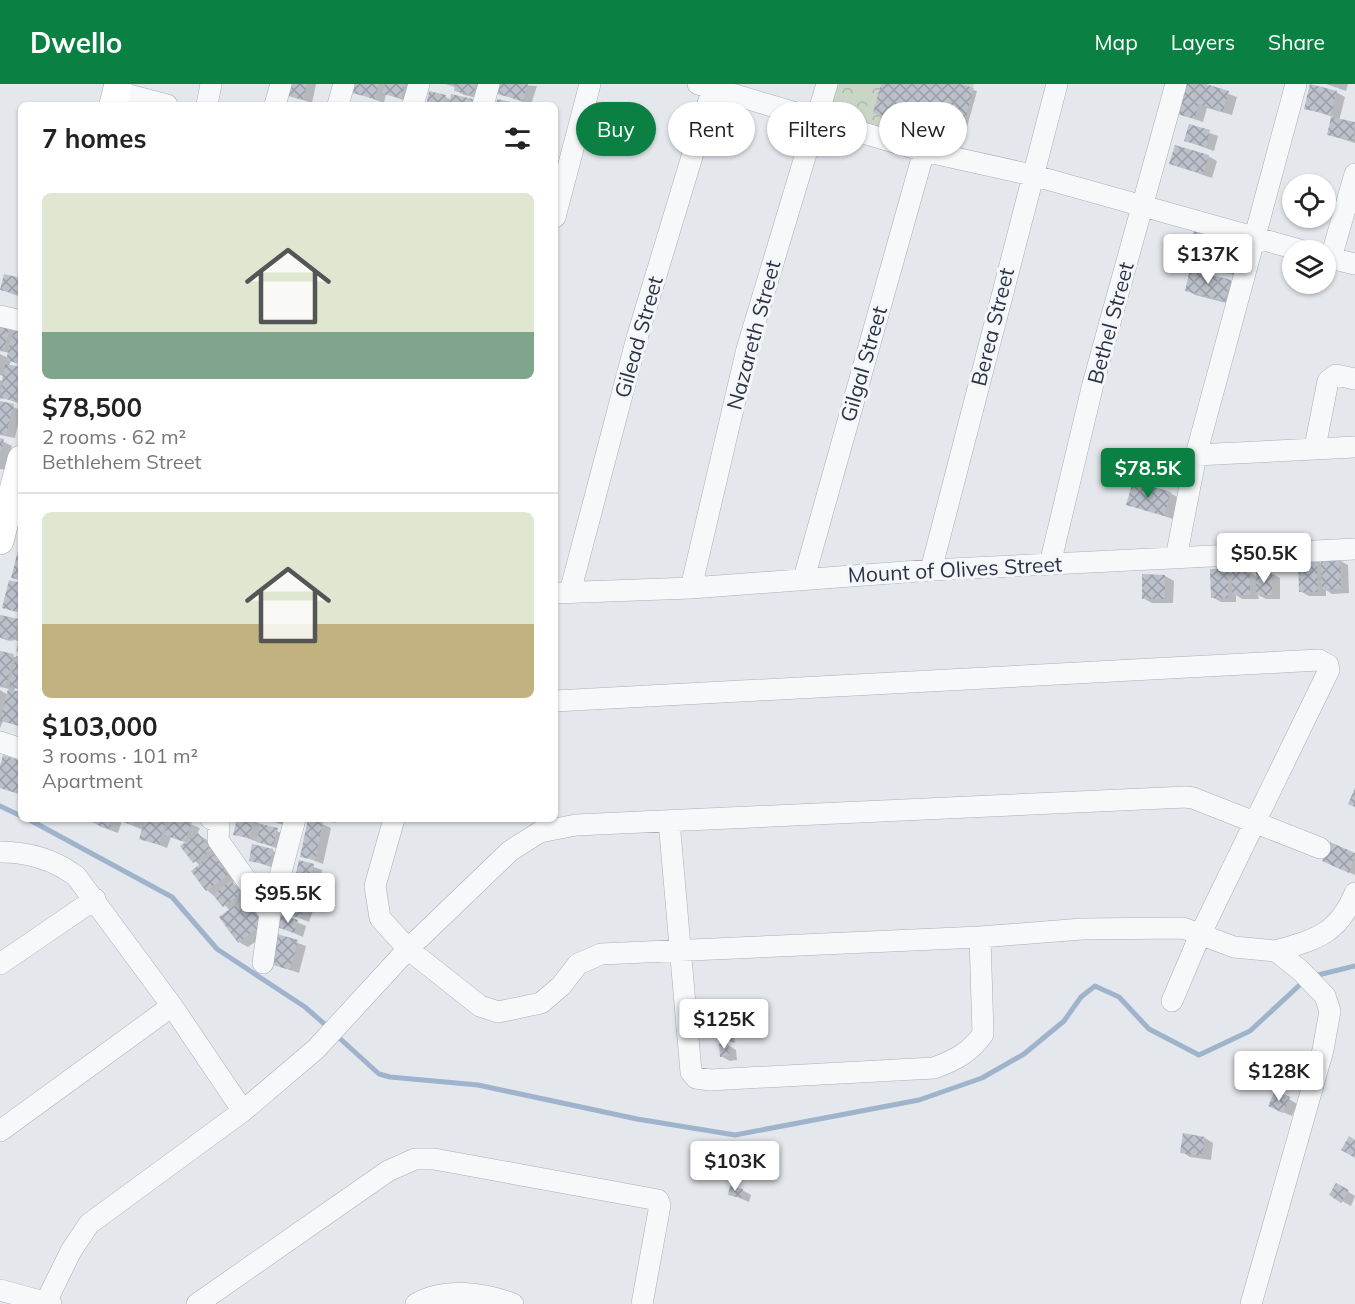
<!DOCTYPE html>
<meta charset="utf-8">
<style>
:root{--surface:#fff;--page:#f2f2f2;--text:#222;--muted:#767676;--line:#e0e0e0;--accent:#0b8043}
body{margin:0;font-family:Mulish,sans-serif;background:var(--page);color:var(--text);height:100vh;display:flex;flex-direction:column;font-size:22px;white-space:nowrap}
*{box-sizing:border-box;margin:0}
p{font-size:20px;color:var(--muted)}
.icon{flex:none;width:33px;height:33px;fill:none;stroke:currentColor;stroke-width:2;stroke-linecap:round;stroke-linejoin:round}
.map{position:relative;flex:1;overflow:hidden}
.details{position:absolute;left:18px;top:18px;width:540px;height:720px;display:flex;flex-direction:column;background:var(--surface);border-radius:9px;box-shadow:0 2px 4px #0004}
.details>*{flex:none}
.banner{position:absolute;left:576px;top:18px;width:570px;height:54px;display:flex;gap:12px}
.tools{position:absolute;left:1282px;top:90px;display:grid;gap:12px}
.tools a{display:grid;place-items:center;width:54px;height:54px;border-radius:50%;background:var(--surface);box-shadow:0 2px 4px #0004;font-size:30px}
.price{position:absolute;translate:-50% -51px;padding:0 14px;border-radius:6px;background:#fff;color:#222;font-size:20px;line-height:39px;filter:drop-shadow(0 2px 3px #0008)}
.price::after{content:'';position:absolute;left:50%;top:36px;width:18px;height:14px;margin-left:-9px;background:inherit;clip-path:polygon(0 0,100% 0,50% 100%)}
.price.current{background:var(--accent);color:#fff}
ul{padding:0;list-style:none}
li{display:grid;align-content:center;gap:12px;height:318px;padding:0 24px}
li+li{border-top:2px solid var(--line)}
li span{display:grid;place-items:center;height:186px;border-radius:9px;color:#555}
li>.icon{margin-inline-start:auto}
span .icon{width:108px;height:108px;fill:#fffc;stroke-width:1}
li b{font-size:26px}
h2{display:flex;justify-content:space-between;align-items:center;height:72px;padding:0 24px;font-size:26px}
.tag{padding:0 21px;border-radius:27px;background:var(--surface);box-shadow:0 2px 4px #0004;font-size:21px;line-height:54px}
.tag.current{background:var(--accent);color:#fff}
header{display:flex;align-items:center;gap:36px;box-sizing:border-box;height:84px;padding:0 30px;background:var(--accent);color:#fff}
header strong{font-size:28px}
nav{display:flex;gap:33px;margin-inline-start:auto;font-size:21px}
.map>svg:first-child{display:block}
.park{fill:url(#park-crowns)}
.shadow{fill:#0003}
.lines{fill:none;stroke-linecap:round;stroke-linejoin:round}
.stream{stroke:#9fb4cc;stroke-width:5}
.building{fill:url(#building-cross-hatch)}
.minor-casing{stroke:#a9aeb7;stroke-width:22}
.major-casing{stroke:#a3abb8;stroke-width:28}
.minor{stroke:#f7f8fa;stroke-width:21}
.major{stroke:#fff;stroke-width:27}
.labels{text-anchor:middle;stroke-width:6;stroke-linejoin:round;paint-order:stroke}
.street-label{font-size:21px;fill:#2b3445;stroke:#f4f6f9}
</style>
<header>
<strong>Dwello</strong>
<nav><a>Map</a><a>Layers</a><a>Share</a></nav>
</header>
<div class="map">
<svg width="1355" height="1220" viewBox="0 0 1355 1220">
<defs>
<pattern id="park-crowns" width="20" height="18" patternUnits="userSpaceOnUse" patternTransform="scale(1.5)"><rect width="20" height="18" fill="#c9d6c5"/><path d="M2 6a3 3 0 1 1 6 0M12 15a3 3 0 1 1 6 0" fill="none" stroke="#adb8ab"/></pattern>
<pattern id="building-cross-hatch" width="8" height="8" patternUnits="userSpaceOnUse" patternTransform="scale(1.5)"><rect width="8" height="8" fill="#bbc0ca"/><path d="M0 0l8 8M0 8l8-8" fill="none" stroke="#989da6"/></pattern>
</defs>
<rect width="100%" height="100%" fill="#e4e7ec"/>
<path class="park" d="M834,0H974L956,69L826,31Z"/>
<path class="shadow" d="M287,0H316L312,19L285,10Z
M356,0H414L409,18L386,10L384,19L354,8Z
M445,0H480L482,15L464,11L455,6L456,3Z
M502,0L537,2L531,21L499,9Z
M882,0H954L977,7L964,54L878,30Z
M1187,0H1200L1237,13L1232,31L1207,24L1203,38L1179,30Z
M1326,0H1348L1346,7Z
M1336,8L1345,13L1339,37L1355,40V59L1329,51L1333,33L1306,24Z
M445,13L452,16H472L480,21H437Z
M1190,42L1218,52L1214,67L1186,57Z
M1208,72L1217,77L1212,94L1171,80Z
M1196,149L1241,160L1249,165L1242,193L1197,181L1188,177Z
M5,192L21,196V213L2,206Z
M1230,197L1239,202L1234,221L1195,211L1187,206Z
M0,240L21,248V281L11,277L9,282L21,285V320L1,313L0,316V296L2,297L3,292L0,291V270L8,274L10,269L0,267Z
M0,318L21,326L15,354L0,351Z
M0,356L12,362L6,386L0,385Z
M1170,409L1179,414L1173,435L1128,420Z
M1339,476L1348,481L1349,509L1332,510L1326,506V512H1309L1300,507L1317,477L1323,480Z
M1227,487L1234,490L1250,488L1257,493L1271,489L1280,494V515H1266L1258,511L1259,515H1242L1236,511V518H1221L1212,513Z
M1144,492H1165L1174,497L1173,519H1152L1143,514Z
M0,532L21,538V569L19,558L8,552L7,554L13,558L0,554Z
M0,568L21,575V606L15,604L14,608L21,609V643L3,637L0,644V606L8,611L10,605L0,603Z
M21,679V711L0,703V687Z
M91,735H178L200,744L197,750L207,756L219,771L216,774L222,777L236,796L232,799L239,803L273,845L248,863L239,858L221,833L230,826L207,806L200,782L182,762L187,759L171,753L167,764L141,754L143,746L122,737L118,749L99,742Z
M239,735L254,737L286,751L282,766L235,750Z
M264,735H292L290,743Z
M318,735H336L335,739Z
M322,740L331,744L323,780L302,772Z
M1331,760L1355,770V791L1332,781Z
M272,766L280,771L277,785L250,776Z
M300,778L322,786L316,815L294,807Z
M305,819L314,824L309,838L284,828Z
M282,832L306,842L303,853L279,843Z
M275,851L306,862L299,889L268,878Z
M725,926L733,931L735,942L729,943L734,946V949L729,950L734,953L735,959L722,955L726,948L720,945L725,941L720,938Z
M728,961L736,966L737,976L730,977L721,972Z
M1289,1015L1297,1020L1292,1032L1278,1026Z
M1205,1054L1213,1059L1211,1076L1190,1073L1182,1068Z
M1337,1101L1355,1112L1351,1122L1331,1111Z
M742,1106L751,1111L749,1118L730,1110Z"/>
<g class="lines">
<path class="stream" d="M0,722L21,732
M28,735L172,813L217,865L305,923L329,944
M1314,892L1355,882
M336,951L379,990L390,993L478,1001L637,1035L735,1051L919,1016L982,994L1024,970L1064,937L1081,913L1095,902L1119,913L1149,945L1199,971L1250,947L1304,897"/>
</g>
<path class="building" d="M286,0H307L303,16L284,11Z
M355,0H379L375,15L352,9Z
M385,0H405L401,14L382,10Z
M455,0H476L473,11L454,7Z
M500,0H528L523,17L497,10Z
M881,0H960L974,4L960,53L873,29Z
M1186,0H1206L1229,7L1223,27L1198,20L1195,35L1177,30Z
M1310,0L1337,7L1331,31L1304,25Z
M429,7L446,11L444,21H426Z
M451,10L473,15L471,21H449Z
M497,15L520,20L519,21H496Z
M1331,33L1355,38L1354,57L1327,51Z
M1189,40L1210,46L1206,63L1184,57Z
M1175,61L1209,71L1203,90L1169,80Z
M1194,147L1241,159L1233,190L1186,177Z
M1190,185L1231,196L1225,217L1185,207Z
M4,190L21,194L17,210L0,206Z
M0,239L10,241L4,266L0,265Z
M14,245L21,247V280L6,276Z
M5,280L21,283L16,317L0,314Z
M0,317L14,320L6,351L0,349Z
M0,354L4,355L1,368H0Z
M1133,397L1171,408L1164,432L1126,421Z
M18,467L21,468V496L11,494Z
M1317,475L1318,508H1299L1298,476Z
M1340,475L1341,505L1322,506L1321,476Z
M1210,485H1228V514H1211Z
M1232,487H1250V511H1232Z
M1256,488H1272V511H1256Z
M1142,490L1165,491V515H1142Z
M9,496L21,499V529L2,524Z
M0,531L19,535L14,557L0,553Z
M20,550L21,551V569L16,567Z
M0,567L14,570L6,602L0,601Z
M16,572L21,573V605L9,602Z
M8,605L21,608L18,641L0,637Z
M3,671L21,677V694L16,709L0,704V682Z
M1355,704V723L1348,720Z
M90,735H113L109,745L89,737Z
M116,735H136L134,742Z
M145,735H166L159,761L139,755Z
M170,735L192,738L185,758L164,751Z
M237,735L254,736L249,754L233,751Z
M267,735H282L281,739Z
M308,735L323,738L315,776L300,773Z
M261,740L278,744L273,762L256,758Z
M198,749L211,766L193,779L180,762Z
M1330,758L1355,769L1349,789L1322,777Z
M252,760L273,765L269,781L249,777Z
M213,770L228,791L206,807L191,787Z
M299,776L314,780L307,811L292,808Z
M231,796L241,809L223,823L213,811Z
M287,812L306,818L301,834L282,829Z
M246,813L265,839L238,859L219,833Z
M281,831L298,836L294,849L277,843Z
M274,849L298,856L290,886L266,879Z
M725,924L727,938L718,939L717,925Z
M726,940L727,945L719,946L718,941Z
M720,947H726L727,955L721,956Z
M728,959L729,972L720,973L719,960Z
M1275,1007L1290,1013L1283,1029L1268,1022Z
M1183,1049L1205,1053L1202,1072L1180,1069Z
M1349,1052L1355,1056V1074L1341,1066Z
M1336,1099L1349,1106L1341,1119L1329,1111Z
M730,1102L743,1105L741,1114L728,1111Z"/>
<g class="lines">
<g class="minor-casing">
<path id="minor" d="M698,0L924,67L1032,91L1300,166
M117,8L167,21
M207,21L211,0
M275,21L281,0
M338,21L344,0
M413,21L419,0
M483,21L489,0
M555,133L590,0
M1326,173L1355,180
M1331,174L1355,90
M0,232L21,237
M1315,363L1328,297L1336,291L1355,295
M1196,371L1355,363
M1176,474L1196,371L1296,0
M1050,480L1093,300L1176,0
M931,486L1057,0
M804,494L924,67
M691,504L747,265L827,0
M570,508L637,254L714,0
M555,509L691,504L931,486L1355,465
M555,617L1319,576L1328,581L1329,586L1200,851L1172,917
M0,658L21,665
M211,735L219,738L218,756L270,830L263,879
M394,735L375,802L380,834L408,865L480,922L498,928L541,919L561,902L578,880L601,870L980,853L1082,845L1183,844L1234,863L1276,867L1300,886L1325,912L1330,927L1323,966L1251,1220
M669,737L691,988L696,994L710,996L934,984C955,976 970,969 983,950L980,853
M0,768C29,768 53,775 76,792L172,922L243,1027
M270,830L295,735
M1276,867C1317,855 1338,850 1355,809
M0,880L95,815
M0,1047L172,922
M0,1206L51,1220
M45,1220L71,1167L89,1140L243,1027L316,965L408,865L510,767L540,748L576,741L1186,713L1193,714L1320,764
M197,1220L388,1087L415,1075H434L658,1116L660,1121L642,1220
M416,1220C444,1203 485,1209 513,1220"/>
</g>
<g class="major-casing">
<path id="major" d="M113,21L118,0
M0,457L21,375"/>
</g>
<use href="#minor" class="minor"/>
<use href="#major" class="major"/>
</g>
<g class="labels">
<g class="street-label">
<text transform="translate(1111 239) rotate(-75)" y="7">Bethel Street</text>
<text transform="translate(993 243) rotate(-76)" y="7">Berea Street</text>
<text transform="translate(754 251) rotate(-75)" y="7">Nazareth Street</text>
<text transform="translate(639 253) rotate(-74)" y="7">Gilead Street</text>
<text transform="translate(864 280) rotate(-74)" y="7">Gilgal Street</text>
<text transform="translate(955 486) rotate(-3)" y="7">Mount of Olives Street</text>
</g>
</g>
</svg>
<div class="tools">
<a><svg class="icon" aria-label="locate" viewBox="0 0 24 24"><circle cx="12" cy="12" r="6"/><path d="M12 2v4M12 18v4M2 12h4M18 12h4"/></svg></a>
<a><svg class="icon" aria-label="layers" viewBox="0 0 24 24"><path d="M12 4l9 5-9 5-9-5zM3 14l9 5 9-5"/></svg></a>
</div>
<b class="price" style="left:1208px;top:201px">$137K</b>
<b class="price current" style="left:1148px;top:415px">$78.5K</b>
<b class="price" style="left:1264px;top:500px">$50.5K</b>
<b class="price" style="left:288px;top:840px">$95.5K</b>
<b class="price" style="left:724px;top:966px">$125K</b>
<b class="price" style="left:1279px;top:1018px">$128K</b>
<b class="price" style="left:735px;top:1108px">$103K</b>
<div class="banner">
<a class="tag current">Buy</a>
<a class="tag">Rent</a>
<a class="tag">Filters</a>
<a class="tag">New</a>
</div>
<section class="details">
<h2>7 homes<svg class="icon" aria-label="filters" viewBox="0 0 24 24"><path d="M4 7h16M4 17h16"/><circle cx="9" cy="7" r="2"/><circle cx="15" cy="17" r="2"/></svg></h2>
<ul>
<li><span style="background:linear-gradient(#dfe7d0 75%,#7fa58c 0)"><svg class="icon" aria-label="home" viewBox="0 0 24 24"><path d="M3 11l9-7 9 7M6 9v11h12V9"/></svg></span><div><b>$78,500</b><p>2 rooms · 62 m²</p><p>Bethlehem Street</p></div></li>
<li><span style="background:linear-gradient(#dfe7d0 60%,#c2b280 0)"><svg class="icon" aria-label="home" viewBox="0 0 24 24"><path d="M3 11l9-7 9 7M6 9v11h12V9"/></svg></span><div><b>$103,000</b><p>3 rooms · 101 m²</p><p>Apartment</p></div></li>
</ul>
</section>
</div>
